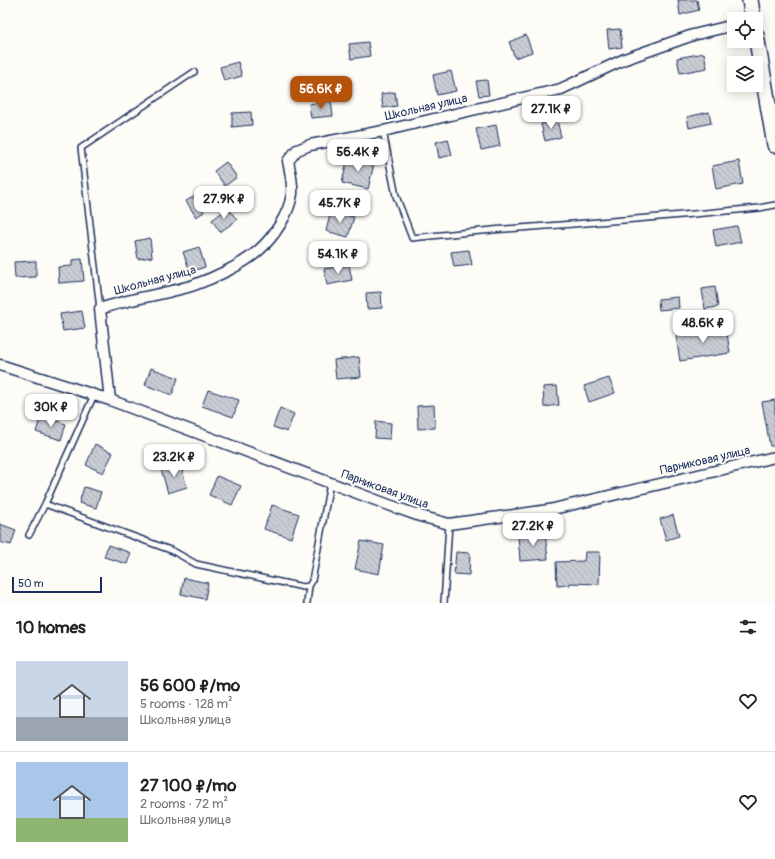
<!DOCTYPE html>
<meta charset="utf-8">
<style>
:root{--surface:#fff;--page:#f2f2f2;--text:#222;--muted:#767676;--line:#e0e0e0;--accent:#b45309}
body{margin:0;font-family:Pangolin,sans-serif;background:var(--page);color:var(--text);height:100vh;display:flex;flex-direction:column;font-size:15px;white-space:nowrap}
*{box-sizing:border-box;margin:0}
p{font-size:13px;color:var(--muted)}
.icon{flex:none;width:22px;height:22px;fill:none;stroke:currentColor;stroke-width:2;stroke-linecap:round;stroke-linejoin:round}
.map{position:relative;height:603px;overflow:hidden}
.drawer{display:flex;flex-direction:column;background:var(--surface);flex:1}
.drawer>*{flex:none}
.controls{position:absolute;left:727px;top:12px;display:grid;gap:8px}
.controls a{display:grid;place-items:center;width:36px;height:36px;border-radius:0px;background:var(--surface);box-shadow:0 2px 10px #0003;font-size:20px}
.scale{position:absolute;left:12px;bottom:10px;width:90px;box-sizing:border-box;padding-left:4px;border:2px solid #1b2f5e;border-top:0;font-size:11px;line-height:14px;white-space:nowrap;color:#1b2f5e;-webkit-text-stroke:3px #fdfcf7;paint-order:stroke}
.price{position:absolute;translate:-50% -34px;padding:0 9px;border-radius:8px;background:#fff;color:#222;font-size:13px;line-height:26px;filter:drop-shadow(0 1px 2px #0008)}
.price::after{content:'';position:absolute;left:50%;top:24px;width:12px;height:9px;margin-left:-6px;background:inherit;clip-path:polygon(0 0,100% 0,50% 100%)}
.price.on{background:var(--accent);color:#fff}
ul{padding:0;list-style:none}
li{display:flex;align-items:center;gap:12px;height:100px;padding:0 16px}
li+li{border-top:1px solid var(--line)}
li span{display:grid;place-items:center;flex:none;width:112px;height:80px;border-radius:0px;color:#555}
li>.icon{margin-inline-start:auto}
span .icon{width:48px;height:48px;fill:#fffc;stroke-width:1}
li b{font-size:17px}
h2{display:flex;justify-content:space-between;align-items:center;height:48px;padding:0 16px;font-size:17px}
.map>svg:first-child{display:block}
.building{fill:url(#building-back-hatch);stroke:#1b2f5e}
.lines{fill:none;stroke-linecap:round;stroke-linejoin:round}
.service-casing{stroke:#1b2f5e;stroke-width:8}
.minor-casing{stroke:#1b2f5e;stroke-width:13}
.secondary-casing{stroke:#1b2f5e;stroke-width:18}
.service{stroke:#fdfcf7;stroke-width:5}
.minor{stroke:#fdfcf7;stroke-width:10}
.secondary{stroke:#fdfcf7;stroke-width:15}
.labels{text-anchor:middle;stroke-width:4;stroke-linejoin:round;paint-order:stroke}
.street-label{font-size:12px;fill:#1b2f5e;stroke:#fdfcf7}
</style>
<div class="map">
<svg width="775" height="603" viewBox="0 0 775 603">
<defs>
<pattern id="building-back-hatch" width="6" height="6" patternUnits="userSpaceOnUse"><rect width="6" height="6" fill="#c9ccd3"/><path d="M-1 5l2 2M0 0l6 6M5-1l2 2" fill="none" stroke="#acb0b8"/></pattern>
</defs>
<rect width="100%" height="100%" fill="#fdfcf7"/>
<filter id="ink" filterUnits="userSpaceOnUse"><feTurbulence type="fractalNoise" baseFrequency=".025" numOctaves="2"/><feDisplacementMap in="SourceGraphic" scale="8" xChannelSelector="R" yChannelSelector="G"/><feConvolveMatrix kernelMatrix="1 2 1 2 8 2 1 2 1" color-interpolation-filters="sRGB"/></filter>
<g filter="url(#ink)">
<path class="building" d="M678,0H697L699,10L680,15Z
M620,29L622,47L609,49L607,30Z
M526,35L532,52L515,58L509,42Z
M368,42L370,56L351,59L349,44Z
M704,53L707,68L680,73L677,58Z
M238,62L242,76L224,81L220,67Z
M451,71L456,91L437,95L433,75Z
M487,80L489,95L479,96L476,81Z
M395,92L397,106L383,108L381,94Z
M331,101L333,116L311,118L309,104Z
M251,112L252,125L232,127V113Z
M709,112L711,123L689,128L687,117Z
M557,120L561,137L545,141L541,124Z
M496,125L500,146L481,150L476,129Z
M448,139L452,155L439,158L436,142Z
M348,157L374,164L368,189L342,183Z
M739,161L743,184L716,189L712,166Z
M226,162L237,177L225,186L214,171Z
M195,196L204,212L196,217L186,201Z
M228,208L237,220L220,232L212,220Z
M331,211L354,217L348,237L326,231Z
M737,226L741,242L716,247L713,230Z
M150,238L152,257L138,259L135,241Z
M199,247L205,267L190,272L183,252Z
M469,250L472,265L454,267L451,252Z
M82,259L84,281L59,283L58,267L72,266V260Z
M36,261V277L15,278L14,262Z
M349,265L352,280L327,285L324,269Z
M715,287L718,307L705,309L702,289Z
M381,292L382,308L367,309L366,293Z
M678,297L679,308L659,310L658,299Z
M82,311L85,328L63,331L60,314Z
M726,327L730,353L680,361L676,336Z
M359,357L361,377L336,379L334,360Z
M151,368L178,378L172,395L145,385Z
M609,378L615,393L589,402L584,386Z
M557,386L559,405L544,407L543,387Z
M208,390L239,400L233,417L202,406Z
M775,400V446H770L762,402Z
M434,405L435,428L418,429L417,406Z
M280,408L294,414L287,432L273,427Z
M41,416L66,424L61,440L36,432Z
M376,421L391,423L390,439L375,438Z
M95,444L113,453L103,473L86,465Z
M180,464L187,487L168,493L161,469Z
M217,476L241,486L232,505L209,495Z
M84,487L101,492L96,508L79,503Z
M272,505L299,514L291,538L264,529Z
M673,515L679,536L666,540L660,519Z
M0,524L16,530L11,545L0,542Z
M545,533L548,559L520,561L518,535Z
M361,541L384,545L379,574L355,569Z
M108,545L131,553L127,564L104,557Z
M456,552L470,553L469,575L454,574Z
M585,552H600L599,584L569,583L570,585L557,586L556,562L584,561Z
M184,578L208,583L205,599L181,594Z"/>
<g class="lines">
<g class="service-casing">
<path id="service" d="M383,131L396,196L412,238C444,235 475,231 506,229C591,223 675,216 759,208L775,205
M100,309L81,148L194,72
M45,504L173,551L196,564L303,587L309,586L312,581L330,483
M29,535L45,504L94,395
M307,603L309,586
M444,603L449,524"/>
</g>
<g class="minor-casing">
<path id="minor" d="M0,365L110,400L389,505L420,516L449,524L549,510L775,457
M110,400L100,309C130,298 163,295 194,285C214,278 242,265 258,251C274,237 289,214 292,194C293,183 290,171 288,161L297,150L310,145L383,131L561,89L625,59L693,35L734,25"/>
</g>
<g class="secondary-casing">
<path id="secondary" d="M750,0L753,19
M756,35L775,145"/>
</g>
<use href="#service" class="service"/>
<use href="#minor" class="minor"/>
<use href="#secondary" class="secondary"/>
</g>
</g>
<g class="labels">
<g class="street-label">
<text transform="translate(426 107) rotate(-13)" y="4">Школьная улица</text>
<text transform="translate(155 280) rotate(-15)" y="4">Школьная улица</text>
<text transform="translate(705 460) rotate(-13)" y="4">Парниковая улица</text>
<text transform="translate(385 489) rotate(20)" y="4">Парниковая улица</text>
</g>
</g>
</svg>
<div class="controls">
<a><svg class="icon" aria-label="locate" viewBox="0 0 24 24"><circle cx="12" cy="12" r="6"/><path d="M12 2v4M12 18v4M2 12h4M18 12h4"/></svg></a>
<a><svg class="icon" aria-label="layers" viewBox="0 0 24 24"><path d="M12 4l9 5-9 5-9-5zM3 14l9 5 9-5"/></svg></a>
</div>
<div class="scale">50 m</div>
<b class="price on" style="left:321px;top:110px">56.6K ₽</b>
<b class="price" style="left:551px;top:130px">27.1K ₽</b>
<b class="price" style="left:358px;top:173px">56.4K ₽</b>
<b class="price" style="left:224px;top:220px">27.9K ₽</b>
<b class="price" style="left:340px;top:224px">45.7K ₽</b>
<b class="price" style="left:338px;top:275px">54.1K ₽</b>
<b class="price" style="left:703px;top:344px">48.6K ₽</b>
<b class="price" style="left:51px;top:428px">30K ₽</b>
<b class="price" style="left:174px;top:478px">23.2K ₽</b>
<b class="price" style="left:533px;top:547px">27.2K ₽</b>
</div>
<section class="drawer">
<h2>10 homes<svg class="icon" aria-label="filters" viewBox="0 0 24 24"><path d="M4 7h16M4 17h16"/><circle cx="9" cy="7" r="2"/><circle cx="15" cy="17" r="2"/></svg></h2>
<ul>
<li><span style="background:linear-gradient(#c9d6e8 70%,#9aa5b1 0)"><svg class="icon" aria-label="home" viewBox="0 0 24 24"><path d="M3 11l9-7 9 7M6 9v11h12V9"/></svg></span><div><b>56 600 ₽/mo</b><p>5 rooms · 128 m²</p><p>Школьная улица</p></div><svg class="icon" aria-label="heart" viewBox="0 0 24 24"><path d="M12 20l-8-8c-3-5 5-10 8-4 3-6 11-1 8 4z"/></svg></li>
<li><span style="background:linear-gradient(#a9c7e8 70%,#8fb573 0)"><svg class="icon" aria-label="home" viewBox="0 0 24 24"><path d="M3 11l9-7 9 7M6 9v11h12V9"/></svg></span><div><b>27 100 ₽/mo</b><p>2 rooms · 72 m²</p><p>Школьная улица</p></div><svg class="icon" aria-label="heart" viewBox="0 0 24 24"><path d="M12 20l-8-8c-3-5 5-10 8-4 3-6 11-1 8 4z"/></svg></li>
</ul>
</section>
